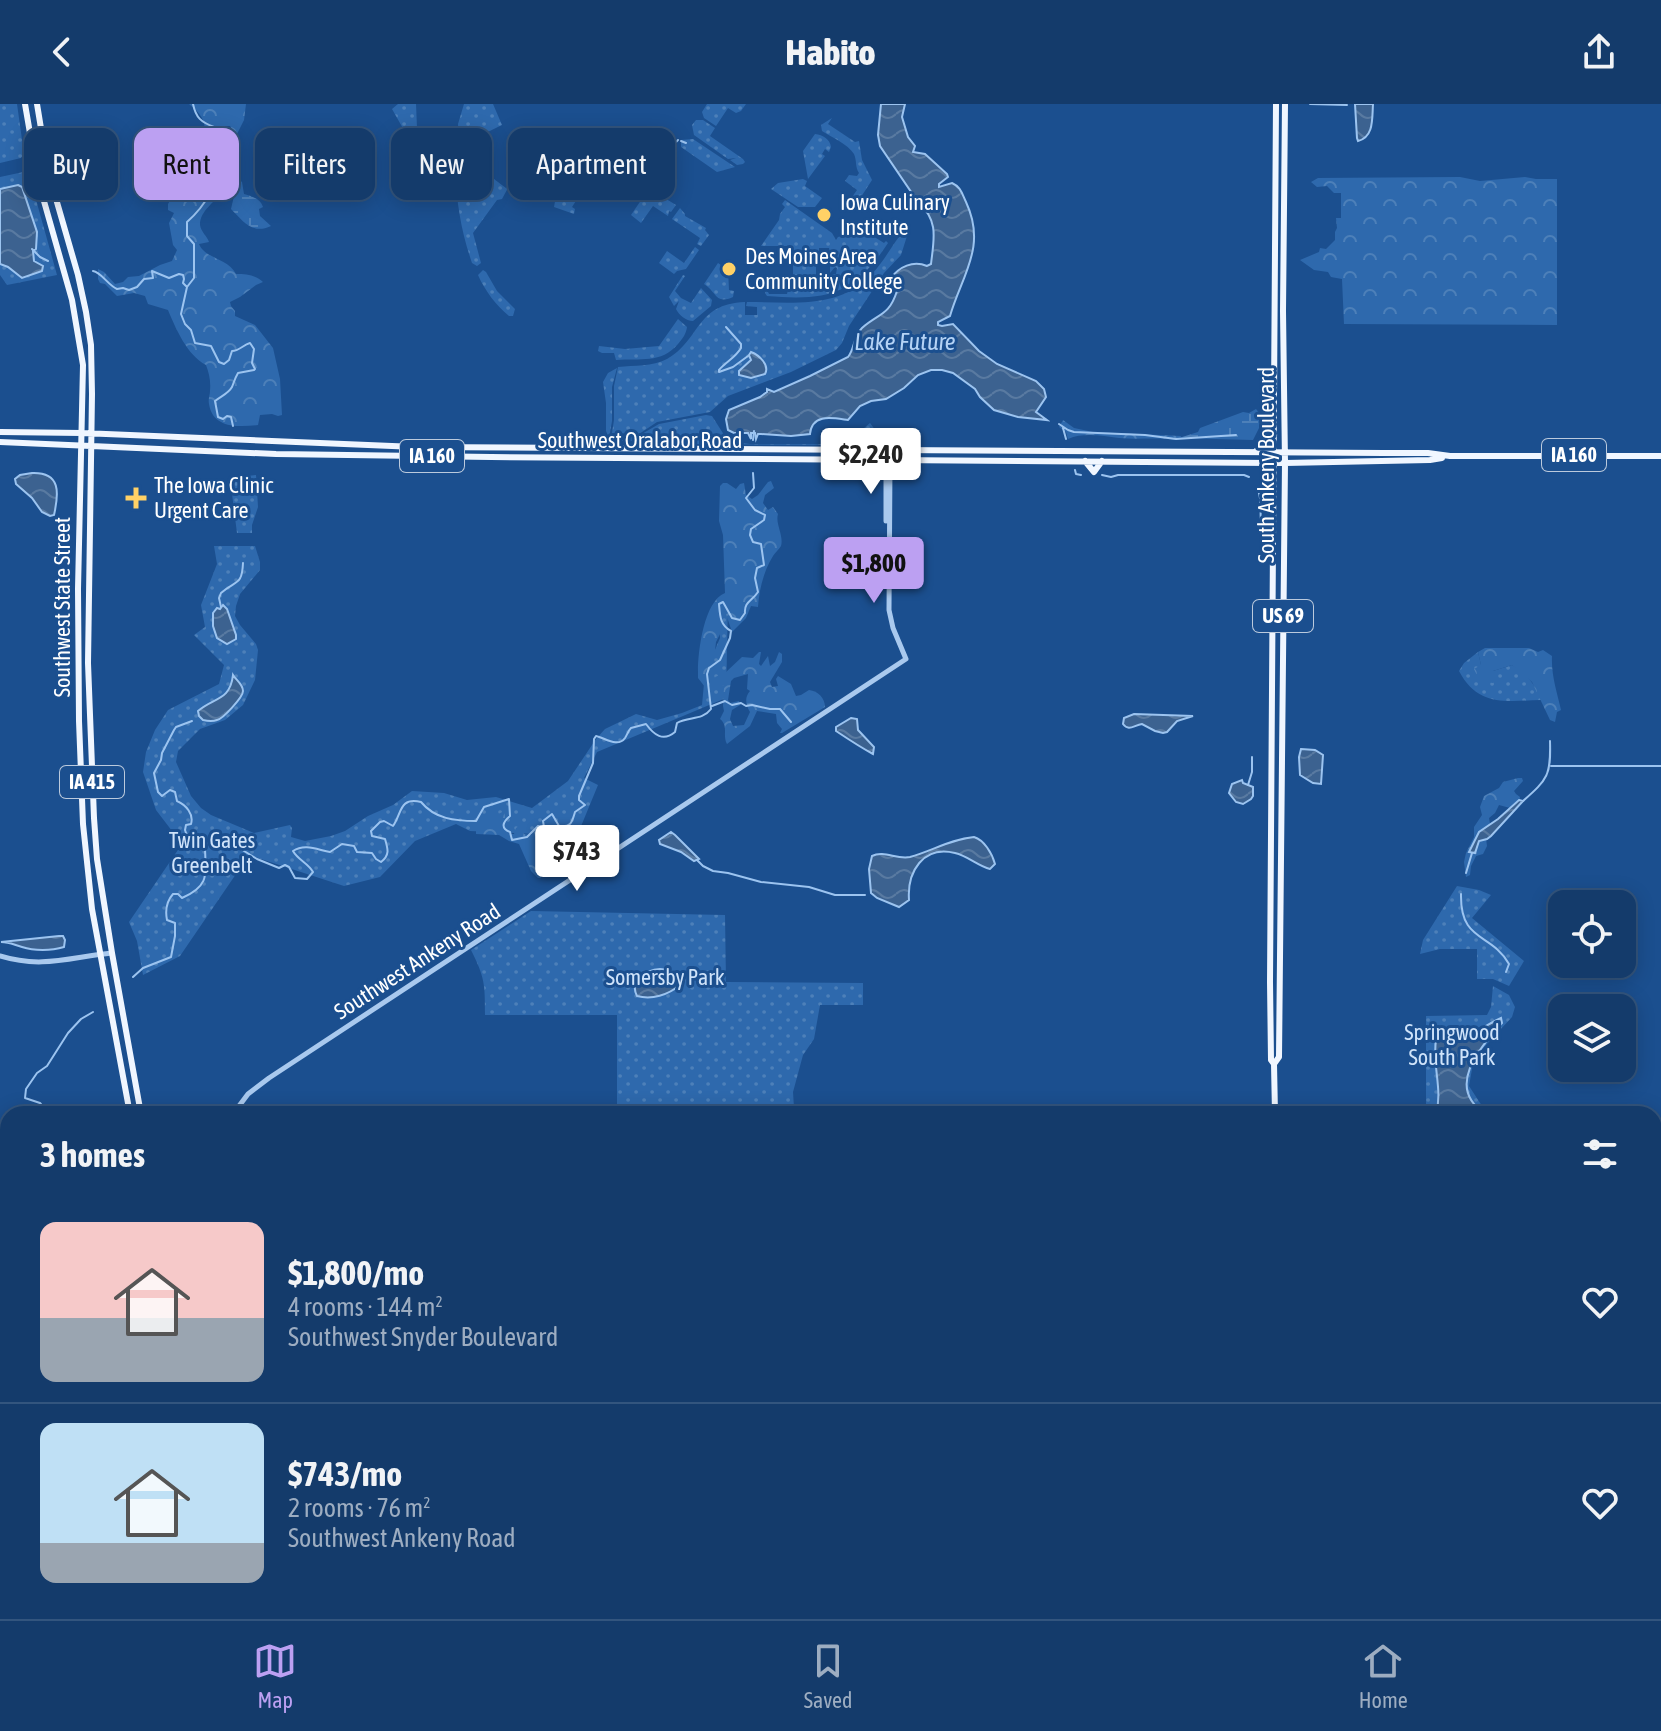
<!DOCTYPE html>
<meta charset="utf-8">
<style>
:root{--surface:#143b6b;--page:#214673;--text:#f1f3f6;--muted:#9dadc1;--line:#33557e;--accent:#bca0f2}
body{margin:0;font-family:"Asap Condensed",sans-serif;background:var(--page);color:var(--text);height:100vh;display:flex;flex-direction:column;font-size:30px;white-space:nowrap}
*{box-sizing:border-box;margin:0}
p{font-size:26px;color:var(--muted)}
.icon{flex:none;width:44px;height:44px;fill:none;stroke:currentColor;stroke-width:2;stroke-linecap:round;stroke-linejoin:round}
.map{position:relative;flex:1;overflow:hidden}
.sheet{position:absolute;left:0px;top:1002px;width:1662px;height:514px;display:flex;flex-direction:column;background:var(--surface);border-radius:24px 24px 0 0;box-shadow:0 4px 20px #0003,0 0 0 2px var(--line)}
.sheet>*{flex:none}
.hud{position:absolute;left:24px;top:24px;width:800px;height:72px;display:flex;gap:16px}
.tools{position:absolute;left:1548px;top:786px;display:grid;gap:16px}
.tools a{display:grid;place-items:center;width:88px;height:88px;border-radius:16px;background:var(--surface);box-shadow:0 4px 20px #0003,0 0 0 2px var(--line);font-size:40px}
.price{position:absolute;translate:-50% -68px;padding:0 18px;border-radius:8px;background:#fff;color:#222;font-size:26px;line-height:52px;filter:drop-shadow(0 2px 4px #0008)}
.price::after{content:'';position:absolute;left:50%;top:48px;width:24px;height:18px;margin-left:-12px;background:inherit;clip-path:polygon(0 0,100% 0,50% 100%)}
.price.selected{background:var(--accent);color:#111}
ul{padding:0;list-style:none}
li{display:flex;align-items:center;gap:24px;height:200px;padding:0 40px}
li+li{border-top:2px solid var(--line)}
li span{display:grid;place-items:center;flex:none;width:224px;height:160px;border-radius:16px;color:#555}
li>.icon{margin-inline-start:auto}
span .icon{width:96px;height:96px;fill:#fffc;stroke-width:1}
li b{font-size:34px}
h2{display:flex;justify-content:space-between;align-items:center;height:96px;padding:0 40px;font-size:34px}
.pill{padding:0 28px;border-radius:16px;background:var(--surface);box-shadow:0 4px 20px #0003,0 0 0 2px var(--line);font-size:28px;line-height:72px}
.pill.selected{background:var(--accent);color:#111}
header{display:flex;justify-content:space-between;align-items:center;height:104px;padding:0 40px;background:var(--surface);font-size:36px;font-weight:800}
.menu{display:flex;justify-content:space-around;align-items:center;height:112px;border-top:2px solid var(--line);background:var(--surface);font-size:22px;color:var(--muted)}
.menu a{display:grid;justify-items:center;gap:4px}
.menu .selected{color:var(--accent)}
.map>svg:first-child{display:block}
.grass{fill:url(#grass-dots)}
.forest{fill:url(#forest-crowns);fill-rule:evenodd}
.wetland{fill:url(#wetland-marsh)}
.water{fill:url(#water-waves);stroke:#9cc4f0;stroke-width:2}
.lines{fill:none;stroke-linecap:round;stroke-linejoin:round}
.stream{stroke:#9cc4f0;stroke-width:2}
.minor{stroke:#a9c9ee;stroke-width:5}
.major{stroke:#f0f6ff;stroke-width:6}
.poi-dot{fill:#ffd166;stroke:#1b4f8f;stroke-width:3}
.labels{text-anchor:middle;stroke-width:6;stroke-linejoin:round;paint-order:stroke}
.shield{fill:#1b4f8f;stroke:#bbcadd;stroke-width:2}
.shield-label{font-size:20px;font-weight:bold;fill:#fff}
.poi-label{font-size:22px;fill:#fff;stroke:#1b4f8f;text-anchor:start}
.street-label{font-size:22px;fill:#fff;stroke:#1b4f8f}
.park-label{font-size:22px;fill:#cfe3fa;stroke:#1b4f8f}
.water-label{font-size:24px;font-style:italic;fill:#b5d3f5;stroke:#1b4f8f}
</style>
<header><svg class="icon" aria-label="back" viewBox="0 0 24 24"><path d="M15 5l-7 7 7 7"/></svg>Habito<svg class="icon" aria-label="share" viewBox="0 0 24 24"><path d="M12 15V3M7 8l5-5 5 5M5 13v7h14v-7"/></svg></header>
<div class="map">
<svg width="1661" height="1515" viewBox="0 0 1661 1515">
<defs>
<pattern id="grass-dots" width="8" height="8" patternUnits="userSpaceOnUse" patternTransform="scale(2)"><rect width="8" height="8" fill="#2e69ad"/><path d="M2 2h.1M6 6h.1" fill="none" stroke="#4d80b9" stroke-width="1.8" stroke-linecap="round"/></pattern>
<pattern id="forest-crowns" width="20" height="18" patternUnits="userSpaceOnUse" patternTransform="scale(2)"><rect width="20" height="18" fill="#2e69ad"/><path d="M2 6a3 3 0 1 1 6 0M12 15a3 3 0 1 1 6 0" fill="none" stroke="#4d80b9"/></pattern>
<pattern id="wetland-marsh" width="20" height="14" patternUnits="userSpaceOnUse" patternTransform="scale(2)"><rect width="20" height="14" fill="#2e69ad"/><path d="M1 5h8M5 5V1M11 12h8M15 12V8" fill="none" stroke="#4d80b9"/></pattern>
<pattern id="water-waves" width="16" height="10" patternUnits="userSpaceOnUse" patternTransform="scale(2)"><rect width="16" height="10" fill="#3c6290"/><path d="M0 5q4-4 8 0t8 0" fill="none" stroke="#597aa1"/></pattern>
</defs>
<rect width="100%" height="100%" fill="#1b4f8f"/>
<path class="grass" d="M0,0H17L24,50L21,54L0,59Z
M398,0H416L417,24L414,40L409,35L392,5Z
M464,0H493L502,21L467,38H459L458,20Z
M707,0H746L741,7L736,9L728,4L716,22L704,14L702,8Z
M832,14L828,20L855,38L859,37L862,56L872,76L859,96H850L857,86L845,77L849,71L857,72L859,69C855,63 857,57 854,50C848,40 831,33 822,27L821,21Z
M696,16H703L715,24L710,32L743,55L745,58L743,60L737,61L730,56L736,54L728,55L694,31L692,21Z
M815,30C823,31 830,35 831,43L829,48L825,45L822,50L825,52L808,75L803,47Z
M693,35L735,63L717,68L681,43V36Z
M472,42L470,45C479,61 491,74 506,84L509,82L502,95L497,96L473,129L481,159L477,162L472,159C460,124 453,83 457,46Z
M594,47L610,53L606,59L594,51L582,63L581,68L585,70L583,75L590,80L594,77L596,80L592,82L587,80L572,103L575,105L574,110L554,103L558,81L570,64H578L579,60L588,54L589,50Z
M28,67L57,171L7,181L0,171V73Z
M803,75L807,77L805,82L822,94L815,103H798L771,85L778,79Z
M650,85L676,101L671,108L669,107L668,112L653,102L641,119L631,111L648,86Z
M785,96L832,129L836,136L838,133L848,130L852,119L884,139L886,137L888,139C854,191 827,197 767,192L765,189L767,186L769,190H787L788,186L793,185V150L817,149V153L813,154L811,157L813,161H816V174H830V171L836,170L837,164L835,163L830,169V162L836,157L835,154L831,153L829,144H819V147H793L790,142H761L779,116L780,110L785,103L782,100Z
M680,104L685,110V112L706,124L705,126L709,131L701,142L697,140L700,134L672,115Z
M905,125L907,132L901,151L884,169L849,222L842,239L836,246L791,268L728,292L710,308L657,318L639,330L612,329L614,316V282L618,263C635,261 652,263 667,255C701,236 695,200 745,198V211H757V203L746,202L747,198C790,198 840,206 872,170C885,156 894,138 905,125Z
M695,143L699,146L686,165L677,167L674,170L659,159L667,147L684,159Z
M718,159L728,166L729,186L734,187L733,193C715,201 717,188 704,180Z
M483,166L486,168L497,187L515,205L513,212H509C496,201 485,187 478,171Z
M683,171L685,172L675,187L681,194L691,199L701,184L712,196L711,202L693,217C686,217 679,211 676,205L679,197L674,202L669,193Z
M678,215L687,223C686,230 683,234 678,240C661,260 640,254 616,256L614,249H602L598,247L599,242L625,245L659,242Z
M617,264L612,283V317L609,334L606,327V299L603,278L608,269Z
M706,311L712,312L726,334L736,338L750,340H840L850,336L870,319L879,331L880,341L682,340L652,337H616L611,335L613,332L640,331L659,320Z
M256,371L258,403L252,421V429H237L230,374Z
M214,442H255L260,458V466L240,490L236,502L235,512L240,521L256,540L258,546L255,576L243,601L225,616L200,625L178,647L176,658L191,692L201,704L211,711L254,729L290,721L292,724L291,733L305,737L331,732L345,727L368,712L393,701L412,687L444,689L467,696L496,693L532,704L568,677L596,635L605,625L636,610L657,616L682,609L702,601L705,569L720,534L718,507L728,497L726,594L597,648L584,674L598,681L577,732L470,727L456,720L415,737L380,773L344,782L249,751L180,852L143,871L137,837L129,818L182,740L156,706L143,668L146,648L155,626L168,606L219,580L224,561L194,531L205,523L201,501L217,460Z
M1478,548L1481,561L1493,567L1512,561C1527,570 1535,580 1541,596C1505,597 1478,603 1459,567L1464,559Z
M1457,782L1479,786L1491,791L1472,814L1524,857L1509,882L1493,875H1477V845H1440L1420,850L1423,836Z
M531,807L725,811L726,878L863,879V901H820L814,935L803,951L793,988L794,1004L731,1005L730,1010H711L710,1001L617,1000V911H485C485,880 485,874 471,846Z
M1493,882L1509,891L1515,903L1512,913L1474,954L1469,982L1484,1005L1499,1010H1426V912L1487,911L1491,903Z
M1661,1153V1170L1654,1195V1220L1661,1245V1356H1654V1155Z
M0,1458H8V1508H88V1515H0Z"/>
<path class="forest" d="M189,0H246L244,16L236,32L230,22H225V50L229,53L228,58L223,61C222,70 226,79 222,87C215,99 200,106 200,121C201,128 207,132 209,138L199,140C205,155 228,154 236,170C246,170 256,171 263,178L256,181L240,193L230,198L231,202L235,207V212L255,221L273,244L280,275L282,311L278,312L272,310L260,311L258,321C239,323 213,325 209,300C208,295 210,291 210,287C211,277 209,269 206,261C187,251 176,225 168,206L148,200L145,192L134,189L117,192L105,180L100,179L98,175V165L104,168L115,180L123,178L128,173L139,172L160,161L172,157L177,146L173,141L169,119L174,109L168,106V100L182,78L195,73L205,77L209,67L208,63H201L194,59C200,33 217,22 189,0Z
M1460,73L1480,77L1525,73L1536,75H1557V221L1344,220L1342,175L1331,173L1328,168L1314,166L1300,156L1319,148L1320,144L1326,145L1335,136V128L1337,124L1336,114H1341V89H1334L1327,82L1317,83L1311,78L1318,74Z
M1063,316L1074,324L1093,328L1181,332L1180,335L1177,336C1157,333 1138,336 1119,334C1102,332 1084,328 1068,335L1066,328L1059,323Z
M771,377L774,384L765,391L763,399L768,406L773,403L778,410C775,420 784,431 781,442C779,445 775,449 773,452C764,466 759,486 758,503L751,502L746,514L732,528L725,507H723L721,528L716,538L714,555L708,563L709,581L705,583L698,574V567C698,547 704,497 725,489L723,431L719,417L720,382L723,379H727L736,385L740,380L744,379L746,391L752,395L758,391L768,378Z
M1485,544H1529L1538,548L1543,546L1552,552C1551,571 1557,588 1561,606L1557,608L1555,618L1550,616L1532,578L1512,561L1493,567L1495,574L1493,579C1485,577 1477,574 1474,565L1481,561L1478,548Z
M759,548H761L759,560L761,562L768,552L770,562L775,558L779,548L782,550V558L770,578L772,583L778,582L776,575L778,572L791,580L796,592L801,591L809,586C818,587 825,594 825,603L782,629H780L782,625L777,619L776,610L757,607L750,622L727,640C722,631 729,622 720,615L724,607L723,602L724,582L717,579L715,573L725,569L742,553L753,554ZM748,570L747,585L750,587C744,594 746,601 750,608L744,621L733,622L730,615L732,606L740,601L739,597L730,599L728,596L731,577L734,574Z
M1518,674H1522L1523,677L1514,687L1516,690L1520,693L1519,699L1510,704L1499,701L1495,709L1489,714L1490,720L1485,727L1487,742L1483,750L1476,752L1471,762L1470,771L1466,773L1464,758L1466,749L1474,733V723L1482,711L1480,703L1484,692L1499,684L1503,678Z
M497,705V711L504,707L506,718L502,724L510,730H514L516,724L519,722L524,730L531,731L539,723L543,725L540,728L542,736L537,743L540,754L537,765L541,774H538L531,767L519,740L509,737L499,731L476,730V725L485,719L494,706Z
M602,1508H666L667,1515H657L653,1512L648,1514L647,1511L644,1510L642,1515H602Z"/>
<path class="wetland" d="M238,75L242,78L244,90C253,93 260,94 263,103L259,105L260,112L271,122C252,131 243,117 231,105Z
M1256,305L1260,310L1259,324L1253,336L1179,334L1198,328L1200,324L1243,308L1249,309Z"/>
<path class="water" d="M881,0H905L902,13L908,33L915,42L913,48L925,50L947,70L948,73L939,80V83L952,79C961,83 962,90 966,98C987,143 962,171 950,212L938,218V221L942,222L953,220L979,247L997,260L1036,277L1044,285L1046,293L1036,308L1047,316L1018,313L994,306L980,293L975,285L953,269L942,266H931L918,271L904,284L886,295L871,297L860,302L848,316C833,314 812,309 810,330L791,332L761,330H758L756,335L755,329H751V335L748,329H734L728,326L726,315L729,306L760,293L767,288V285L774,288L810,272L848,253C855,244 853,233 862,224C879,209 889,212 897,187L891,174C899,163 913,156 927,162L931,160C934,134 939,117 918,98L880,42L878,31Z
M1355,0H1373C1372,15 1374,33 1358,37L1357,34Z
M18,81L22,83L37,128L36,145L33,147L34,157L43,162L42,167L22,174L8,163L0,160V85Z
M751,248C759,251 770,261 765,270L751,274L739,271V267L751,256L749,251Z
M32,369C61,368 59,389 54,411L50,412L42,408L32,394L16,380L15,375L20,371Z
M223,501L227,505L236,531V535L227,540L217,534L213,522V509L217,504L220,505Z
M233,571C236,576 243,580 243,587C243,593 223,615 217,616C212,618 207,617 203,616L199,612L198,607C214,593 230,597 233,571Z
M1134,610L1193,612L1177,617L1167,628L1163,629L1155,627L1142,620C1134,621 1129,628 1123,620L1124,614Z
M851,614L857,615L858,626L874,643L873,650C860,643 848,635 836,627V623Z
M1301,645L1315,646L1323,651L1321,680L1313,679L1300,671L1299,653Z
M1242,676L1243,679L1253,683V692L1251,695L1243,700L1236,698L1229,689L1232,680Z
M1519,696L1523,697L1491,732L1487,735L1479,737L1475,749L1469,748L1479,728L1498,715Z
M671,728L675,731L699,755L694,757L681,748L660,740L659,736Z
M974,733C984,736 992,749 995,760L990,765C978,762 968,752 955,749C923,741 907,768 909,796L899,803L877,794L871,789L869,765L872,752C884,746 897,756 910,753C932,747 951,735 974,733Z
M59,832H63L65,836L64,843C51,847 34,847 22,843C14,841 10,838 1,838Z
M660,865L669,866L678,871L681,878L680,881C668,891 652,896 637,892C629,877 646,866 660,865Z
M1501,914L1502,919C1480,944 1444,984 1486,1010H1436C1443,986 1432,961 1436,936C1444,931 1447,934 1456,933C1473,932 1487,920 1501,914Z"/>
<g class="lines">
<path class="stream" d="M193,0C196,14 201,18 214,23L215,29L214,33L208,34L206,38C209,44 214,47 216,54C221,78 204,103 187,118V132L194,140V174L187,183L181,210L185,220L191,226L195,239L211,242L219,258L224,260L229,256L232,247C239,247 243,241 250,239L254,245L252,259L255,265L254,266L238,269C235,274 234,278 232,283C228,290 221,292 215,297L218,313L223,315L227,312L231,313L233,322
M1310,0L1347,1
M681,37L686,39
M676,38L678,36
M32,145L40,153L48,157
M93,167C101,168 108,181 117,185L123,184L129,186L137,183L144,175L153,174L152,167L169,174L179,170L183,171L184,175L183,179L186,182
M726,223L741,240V244C736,253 726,258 719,266V268L733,263L748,252
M1059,320L1068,326L1074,328L1145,331L1176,335L1236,331
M1063,324L1066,335
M753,336L754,327
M1075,366L1076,370L1081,371
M1102,371L1111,373L1118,371H1244L1249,373
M1258,386C1264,400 1257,418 1264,432
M221,503L219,494L221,489C236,476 242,482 243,459
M712,602L725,597L732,601L741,599L746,602L752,601L770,605H780L791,618
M192,617L176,623L174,626L162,649L161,656L154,669L158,688L162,692L170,686L175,688L177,697C186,701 194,710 191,720L186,721L185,726L186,729L204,741
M1551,662H1661
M1248,681L1252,668V653
M1523,697C1548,675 1551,671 1550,637
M205,741L209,738L216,737L236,742L257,755L279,764L285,761L289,763L295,774L307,775L313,768C308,759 298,756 293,747C305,739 318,746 330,748L342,740L354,742L357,748L372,749L376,755L381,758C390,751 388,745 385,735L372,732L371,727L380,718L384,717L393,722C402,709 399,693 421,698C435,715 455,717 476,717L484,703L509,695L510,712C503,718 500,724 510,728L512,736L527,733L538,722L544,723L543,717L552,710L559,722C571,724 572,718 575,708L585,701L579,696V692L593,659L594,635L596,632C605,634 618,644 625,634C627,631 628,627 631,624L646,620C654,631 663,638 675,628L677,619C689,612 702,617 711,605L707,570L709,564L720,556L730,534L731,527C720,521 720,512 719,500L723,498L732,514L740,516L745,509C744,498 752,497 758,488L755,474L757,464L764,461L761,440L753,438L750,431L751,425L764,416L765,411L755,406L746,394L754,384L753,369
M697,756L703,762L713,767L728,769L761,778L809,783L835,791H865
M1466,769L1472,749
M1461,790C1460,839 1491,828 1509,860L1506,868
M133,873L143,864L171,853L175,832V819L167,816C165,806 166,798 173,790H178L182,794C212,781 205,768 205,742
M49,1010L40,999L25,994L26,985L37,969L47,962L68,929L81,915L93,908
M1654,1147L1661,1150
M170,1515V1508
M633,1515L635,1508
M997,1515V1508"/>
<path class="minor" d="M886,355V417
M0,852C42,865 71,853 112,849
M233,1010L248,990L269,974L906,555L893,524L889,506L890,361L888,346
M0,1133H8
M1654,1451H1661"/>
<path class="major" d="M25,0L38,76L72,196L83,261L78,485L79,617L83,720L92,805L130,1010
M37,0L48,67L78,171L86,208L91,241L92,290L88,559L94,714L97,755L112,849L141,1010
M0,328L82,329L416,343L1384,349H1428L1450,352H1661
M0,338L276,350L491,353L1285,359L1430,356L1442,354
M1256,347L1264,342L1274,331
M1085,357L1094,368L1102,357
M1274,960L1279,953L1285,359L1283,207L1285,0
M1275,1010L1274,960L1271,956L1270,878L1276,0
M1268,1508V1515
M187,1515V1508
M197,1515V1508
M1278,1515V1508"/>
</g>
<g class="poi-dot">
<circle cx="824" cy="111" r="8"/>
<circle cx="729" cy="165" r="8"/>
<path d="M132 382h8v8h8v8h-8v8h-8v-8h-8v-8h8z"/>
</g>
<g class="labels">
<g class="shield">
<rect x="1542" y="335" width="64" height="32" rx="6"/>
<rect x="400" y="336" width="64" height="32" rx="6"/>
<rect x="1253" y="496" width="60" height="32" rx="6"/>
<rect x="60" y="662" width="64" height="32" rx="6"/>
</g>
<g class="shield-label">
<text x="1574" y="358">IA 160</text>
<text x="432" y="359">IA 160</text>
<text x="1283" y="519">US 69</text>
<text x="92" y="685">IA 415</text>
</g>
<g class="poi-label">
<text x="840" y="106">Iowa Culinary<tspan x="840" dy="25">Institute</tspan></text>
<text x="745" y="160">Des Moines Area<tspan x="745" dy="25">Community College</tspan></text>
<text x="154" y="389">The Iowa Clinic<tspan x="154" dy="25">Urgent Care</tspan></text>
</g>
<g class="street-label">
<text x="640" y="344">Southwest Oralabor Road</text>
<text transform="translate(1266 361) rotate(-90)" y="8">South Ankeny Boulevard</text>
<text transform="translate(62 503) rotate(-90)" y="8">Southwest State Street</text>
<text transform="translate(417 857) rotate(-33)" y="8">Southwest Ankeny Road</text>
</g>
<g class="park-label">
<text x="212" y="744">Twin Gates<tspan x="212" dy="25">Greenbelt</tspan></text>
<text x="665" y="881">Somersby Park</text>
<text x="1452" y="936">Springwood<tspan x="1452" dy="25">South Park</tspan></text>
</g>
<g class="water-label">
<text x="905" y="246">Lake Future</text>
</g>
</g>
</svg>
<div class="tools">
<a><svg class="icon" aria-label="locate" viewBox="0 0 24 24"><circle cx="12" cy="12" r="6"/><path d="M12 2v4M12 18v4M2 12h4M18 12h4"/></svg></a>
<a><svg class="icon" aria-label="layers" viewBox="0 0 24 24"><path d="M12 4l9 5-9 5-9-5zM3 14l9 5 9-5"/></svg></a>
</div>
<b class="price" style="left:871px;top:392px">$2,240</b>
<b class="price selected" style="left:874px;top:501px">$1,800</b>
<b class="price" style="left:577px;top:789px">$743</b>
<div class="hud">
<a class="pill">Buy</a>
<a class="pill selected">Rent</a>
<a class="pill">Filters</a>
<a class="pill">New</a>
<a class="pill">Apartment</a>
</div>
<section class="sheet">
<h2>3 homes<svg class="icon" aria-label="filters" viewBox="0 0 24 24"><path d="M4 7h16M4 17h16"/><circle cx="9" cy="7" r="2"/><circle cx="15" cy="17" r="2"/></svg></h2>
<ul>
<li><span style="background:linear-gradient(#f6c9c9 60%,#9aa5b1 0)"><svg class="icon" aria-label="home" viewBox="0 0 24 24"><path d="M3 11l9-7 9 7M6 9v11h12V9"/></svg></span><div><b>$1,800/mo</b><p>4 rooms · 144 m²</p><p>Southwest Snyder Boulevard</p></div><svg class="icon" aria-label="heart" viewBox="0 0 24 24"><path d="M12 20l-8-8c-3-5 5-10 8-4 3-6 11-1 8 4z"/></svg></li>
<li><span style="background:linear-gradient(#bfe0f5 75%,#9aa5b1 0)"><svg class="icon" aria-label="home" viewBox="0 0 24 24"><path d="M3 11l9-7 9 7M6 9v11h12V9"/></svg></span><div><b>$743/mo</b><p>2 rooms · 76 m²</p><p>Southwest Ankeny Road</p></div><svg class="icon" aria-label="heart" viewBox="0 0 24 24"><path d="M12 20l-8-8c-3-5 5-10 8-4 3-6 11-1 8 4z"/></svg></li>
</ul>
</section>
</div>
<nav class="menu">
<a class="selected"><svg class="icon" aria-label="map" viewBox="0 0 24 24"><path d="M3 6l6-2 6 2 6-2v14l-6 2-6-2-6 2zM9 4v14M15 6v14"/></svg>Map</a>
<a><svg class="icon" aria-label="saved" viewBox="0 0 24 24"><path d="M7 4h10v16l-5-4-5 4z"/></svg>Saved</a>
<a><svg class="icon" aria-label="home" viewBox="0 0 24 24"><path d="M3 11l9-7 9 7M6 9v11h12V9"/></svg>Home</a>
</nav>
